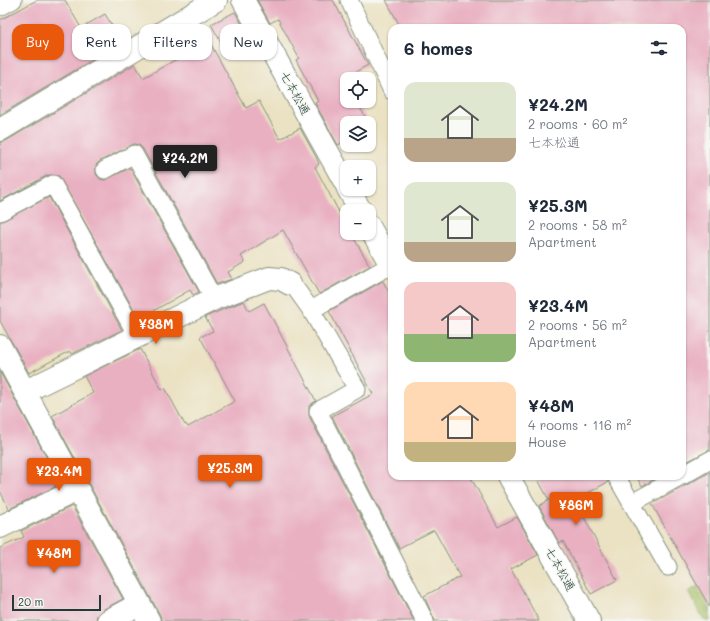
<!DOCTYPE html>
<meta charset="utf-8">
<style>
:root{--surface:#fff;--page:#f6f6f7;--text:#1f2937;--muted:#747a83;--accent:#ea580c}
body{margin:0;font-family:Mali,"Klee One",sans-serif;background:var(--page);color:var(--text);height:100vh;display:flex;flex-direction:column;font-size:15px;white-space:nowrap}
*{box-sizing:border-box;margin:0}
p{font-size:13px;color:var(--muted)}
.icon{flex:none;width:22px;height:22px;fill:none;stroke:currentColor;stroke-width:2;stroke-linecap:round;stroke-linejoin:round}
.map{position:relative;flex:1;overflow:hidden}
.side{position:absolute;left:388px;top:24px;width:298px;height:456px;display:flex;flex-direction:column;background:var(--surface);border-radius:12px;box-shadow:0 1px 3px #0004}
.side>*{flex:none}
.guide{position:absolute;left:12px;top:24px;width:316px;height:36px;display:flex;gap:8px}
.buttons{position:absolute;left:340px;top:72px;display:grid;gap:8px}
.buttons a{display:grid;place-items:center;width:36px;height:36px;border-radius:8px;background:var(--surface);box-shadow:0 1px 3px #0004;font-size:20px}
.scale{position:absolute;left:12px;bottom:10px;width:89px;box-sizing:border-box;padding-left:4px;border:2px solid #1f3d34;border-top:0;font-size:11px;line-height:14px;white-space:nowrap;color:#1f3d34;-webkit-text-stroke:3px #f6f6f2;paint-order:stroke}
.price{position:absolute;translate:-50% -34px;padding:0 9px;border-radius:4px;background:var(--accent);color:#fff;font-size:13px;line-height:26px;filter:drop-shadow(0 1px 2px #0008)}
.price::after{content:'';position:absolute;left:50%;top:24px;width:12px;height:9px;margin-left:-6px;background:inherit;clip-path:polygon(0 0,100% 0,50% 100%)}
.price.current{background:#222;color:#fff}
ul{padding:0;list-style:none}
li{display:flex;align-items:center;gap:12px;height:100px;padding:0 16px}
li span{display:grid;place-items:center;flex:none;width:112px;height:80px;border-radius:12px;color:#555}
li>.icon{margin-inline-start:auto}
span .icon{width:48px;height:48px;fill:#fffc;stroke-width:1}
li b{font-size:17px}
h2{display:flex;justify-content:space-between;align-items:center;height:48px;padding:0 16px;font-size:17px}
.chip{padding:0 14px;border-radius:12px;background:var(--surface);box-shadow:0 1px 3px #0004;font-size:14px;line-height:36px}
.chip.current{background:var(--accent);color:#fff}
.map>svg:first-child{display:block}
.green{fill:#a9c167;stroke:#647f4e}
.building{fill:#e9b0c2}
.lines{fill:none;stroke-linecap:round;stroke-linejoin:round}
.lane-casing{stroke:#85907c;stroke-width:19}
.street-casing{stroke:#85907c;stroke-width:24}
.lane{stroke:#fff;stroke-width:17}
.street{stroke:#fff;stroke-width:22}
.labels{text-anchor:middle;stroke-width:3;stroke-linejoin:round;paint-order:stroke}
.street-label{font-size:12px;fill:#1f3d34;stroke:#f6f6f2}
</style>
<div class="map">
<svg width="710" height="621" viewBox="0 0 710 621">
<rect width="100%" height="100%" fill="#f6f6f2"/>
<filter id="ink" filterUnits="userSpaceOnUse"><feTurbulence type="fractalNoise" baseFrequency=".025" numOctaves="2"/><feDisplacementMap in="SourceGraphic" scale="8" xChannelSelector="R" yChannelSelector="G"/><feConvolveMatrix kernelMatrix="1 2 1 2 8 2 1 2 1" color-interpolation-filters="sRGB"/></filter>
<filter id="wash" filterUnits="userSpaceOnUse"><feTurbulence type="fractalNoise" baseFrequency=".012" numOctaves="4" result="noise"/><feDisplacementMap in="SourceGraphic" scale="16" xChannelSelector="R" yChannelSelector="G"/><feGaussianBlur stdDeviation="0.9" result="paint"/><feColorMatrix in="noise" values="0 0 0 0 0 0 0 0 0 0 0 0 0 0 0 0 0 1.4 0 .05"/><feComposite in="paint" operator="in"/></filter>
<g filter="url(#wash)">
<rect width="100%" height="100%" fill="#ebe2c3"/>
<path class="green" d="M710,580V621H705L688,592Z"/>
<g id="blocks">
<path class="building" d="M37,0H65L81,28L105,14L122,42L0,115V20Z
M257,0H333L368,65L343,79L347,85V101H356L369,123H347V140L338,145L315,103L318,101L296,60L299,58L278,19L270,23Z
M386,0H710V450L682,464V28H401Z
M235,12L248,35L224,48L211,24Z
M209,41L246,108L259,101L280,139L300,128L316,157L319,164L315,167L347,227V233H351L370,266L319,294L283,230L241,256L245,262L228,272L232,279L217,284L143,149L139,145L134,144L100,161L96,165V174L100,179L105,180L130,168L199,292L193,295L190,290L139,319L59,176L48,175L0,201V142L6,141L135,64L143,78Z
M49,197L122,330L72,354L70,351L29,373L0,321V222Z
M383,281L392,298V476H470L498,527L517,517L538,555L511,569L539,621H435L424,596L460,577L434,530L399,548L332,416L373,394L329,311Z
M244,301L249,311L264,303L316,401L309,406V416L414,621H161L160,615L52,416L93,393L84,376L140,349L162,390L165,388L185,425L186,424L188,427L235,401L200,337L213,331L205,317Z
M0,372L61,484L9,509L0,491Z
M710,472V608L652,504Z
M536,476H606L608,482L575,500L617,580L591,594L563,541L559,543L539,506L549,500Z
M636,476H660L642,486Z
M72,506L123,599L102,610L97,615L96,621H0V548L24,537L21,531Z"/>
</g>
</g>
<g filter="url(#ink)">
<use href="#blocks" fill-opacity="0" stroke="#85907c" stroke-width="1"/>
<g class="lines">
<g class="lane-casing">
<path id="lane" d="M349,0L392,91
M0,7L13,0
M105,170L134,154L214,299
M0,212L53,184L137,336
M290,284L296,289L311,310L357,389L318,411L425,621
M311,310L391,265
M616,476L668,567
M682,476L710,460
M632,503L681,476"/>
</g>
<g class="street-casing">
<path id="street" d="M243,0L347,186
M0,130L216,0
M348,189L361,211
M369,226L392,267
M0,346L149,621
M26,391L214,299L269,278L281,279L290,284
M508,476L589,621
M0,527L77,490
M108,621L139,604"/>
</g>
<use href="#lane" class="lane"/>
<use href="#street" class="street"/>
</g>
</g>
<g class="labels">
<g class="street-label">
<text transform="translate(295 93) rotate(61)" y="4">七本松通</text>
<text transform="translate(560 569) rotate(61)" y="4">七本松通</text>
</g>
</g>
</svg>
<div class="buttons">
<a><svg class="icon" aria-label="locate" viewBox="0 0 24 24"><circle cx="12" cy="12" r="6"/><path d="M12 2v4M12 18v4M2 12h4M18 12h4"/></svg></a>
<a><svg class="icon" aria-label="layers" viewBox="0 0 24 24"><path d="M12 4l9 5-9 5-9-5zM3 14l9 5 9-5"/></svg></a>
<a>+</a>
<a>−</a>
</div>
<div class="scale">20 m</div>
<b class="price current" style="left:185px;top:179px">¥24.2M</b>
<b class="price" style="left:156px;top:345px">¥38M</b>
<b class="price" style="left:230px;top:489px">¥25.3M</b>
<b class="price" style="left:59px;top:492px">¥23.4M</b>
<b class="price" style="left:576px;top:526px">¥86M</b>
<b class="price" style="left:54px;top:574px">¥48M</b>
<div class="guide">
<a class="chip current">Buy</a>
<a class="chip">Rent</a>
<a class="chip">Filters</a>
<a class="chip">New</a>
</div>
<section class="side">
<h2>6 homes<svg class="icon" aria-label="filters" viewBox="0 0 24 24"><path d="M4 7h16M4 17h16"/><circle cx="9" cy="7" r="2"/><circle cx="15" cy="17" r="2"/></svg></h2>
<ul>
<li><span style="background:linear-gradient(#dfe7d0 70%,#b9a48a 0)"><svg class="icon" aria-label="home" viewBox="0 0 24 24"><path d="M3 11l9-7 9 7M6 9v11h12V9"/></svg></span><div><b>¥24.2M</b><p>2 rooms · 60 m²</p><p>七本松通</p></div></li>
<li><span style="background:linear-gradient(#dfe7d0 75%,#b9a48a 0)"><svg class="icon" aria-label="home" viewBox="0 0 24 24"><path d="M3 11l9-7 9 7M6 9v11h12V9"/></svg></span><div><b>¥25.3M</b><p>2 rooms · 58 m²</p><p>Apartment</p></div></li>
<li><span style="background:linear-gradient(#f6c9c9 65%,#8fb573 0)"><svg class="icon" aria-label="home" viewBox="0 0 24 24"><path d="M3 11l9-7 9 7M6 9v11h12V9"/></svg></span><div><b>¥23.4M</b><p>2 rooms · 56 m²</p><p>Apartment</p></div></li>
<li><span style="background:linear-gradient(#ffd9b3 75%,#c2b280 0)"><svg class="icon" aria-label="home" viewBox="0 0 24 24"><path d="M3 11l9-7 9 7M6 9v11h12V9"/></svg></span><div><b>¥48M</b><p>4 rooms · 116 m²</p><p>House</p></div></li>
</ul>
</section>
</div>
